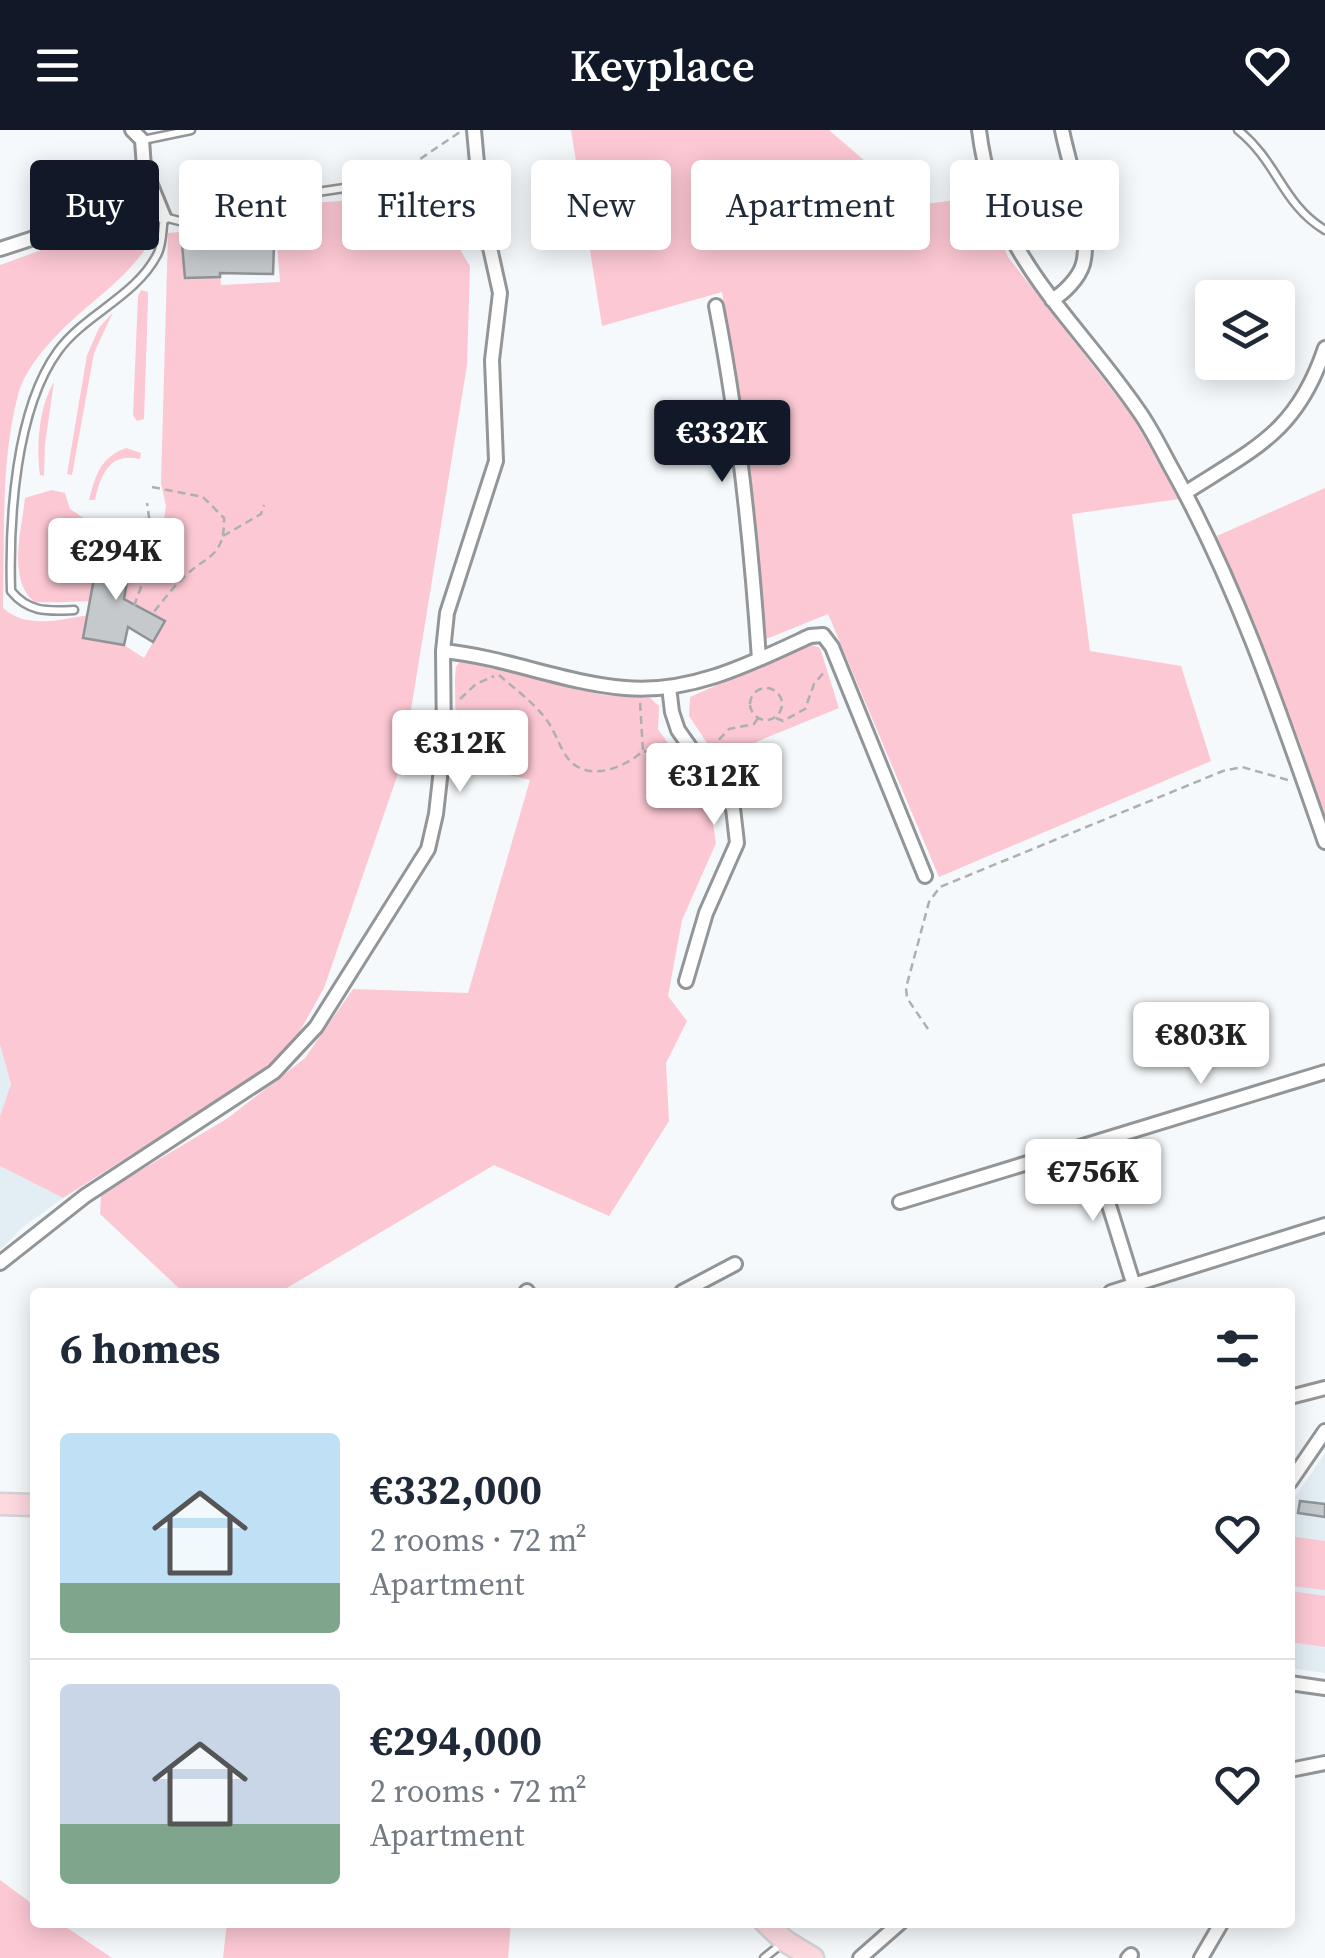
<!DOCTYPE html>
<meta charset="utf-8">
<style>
:root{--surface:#fff;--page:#f6f6f7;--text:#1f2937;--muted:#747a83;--line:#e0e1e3;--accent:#111827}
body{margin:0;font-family:"Source Serif 4",serif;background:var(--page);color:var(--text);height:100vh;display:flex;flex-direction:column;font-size:38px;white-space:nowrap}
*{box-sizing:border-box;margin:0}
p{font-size:32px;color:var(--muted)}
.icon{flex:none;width:55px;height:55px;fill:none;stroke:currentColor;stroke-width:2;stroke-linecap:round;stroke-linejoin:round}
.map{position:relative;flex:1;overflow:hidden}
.details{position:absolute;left:30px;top:1158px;width:1265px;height:640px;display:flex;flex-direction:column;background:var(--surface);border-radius:10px;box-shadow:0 5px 25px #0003}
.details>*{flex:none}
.guide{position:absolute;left:30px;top:30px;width:1265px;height:90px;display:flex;gap:20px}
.tools{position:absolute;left:1195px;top:150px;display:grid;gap:20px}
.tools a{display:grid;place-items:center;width:100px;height:100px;border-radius:10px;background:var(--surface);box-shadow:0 5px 25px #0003;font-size:50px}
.price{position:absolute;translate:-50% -85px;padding:0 22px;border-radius:10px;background:#fff;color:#222;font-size:32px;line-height:65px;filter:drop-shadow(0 2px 5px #0008)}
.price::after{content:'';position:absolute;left:50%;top:60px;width:30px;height:22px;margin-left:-15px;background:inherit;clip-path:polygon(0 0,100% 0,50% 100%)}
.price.selected{background:var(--accent);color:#fff}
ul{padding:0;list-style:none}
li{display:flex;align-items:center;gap:30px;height:250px;padding:0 30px}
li+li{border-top:2px solid var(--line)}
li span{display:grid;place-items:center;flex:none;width:280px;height:200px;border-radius:10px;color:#555}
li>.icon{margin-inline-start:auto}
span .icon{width:120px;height:120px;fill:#fffc;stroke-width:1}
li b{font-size:42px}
h2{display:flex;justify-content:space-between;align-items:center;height:120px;padding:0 30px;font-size:42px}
.pill{padding:0 35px;border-radius:10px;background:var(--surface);box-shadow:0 5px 25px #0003;font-size:35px;line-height:90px}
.pill.selected{background:var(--accent);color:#fff}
header{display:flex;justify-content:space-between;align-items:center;height:130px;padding:0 30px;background:var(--accent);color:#fff;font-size:45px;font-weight:600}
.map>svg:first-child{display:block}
.built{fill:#e3eef4}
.green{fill:#fcc8d3}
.building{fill:#c5c9cc;stroke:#8f9395;stroke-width:2.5}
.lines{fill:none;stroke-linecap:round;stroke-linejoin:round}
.lane-casing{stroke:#929698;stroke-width:11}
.street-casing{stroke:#929698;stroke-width:18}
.primary-casing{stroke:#d3d3d4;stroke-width:25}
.path{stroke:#adb0b1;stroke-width:2.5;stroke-dasharray:8 5;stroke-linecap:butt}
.lane{stroke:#fff;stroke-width:6}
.street{stroke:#fff;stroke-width:12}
.primary{stroke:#fdd9e0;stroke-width:20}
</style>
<header><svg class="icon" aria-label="menu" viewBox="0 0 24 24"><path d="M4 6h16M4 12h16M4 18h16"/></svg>Keyplace<svg class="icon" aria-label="heart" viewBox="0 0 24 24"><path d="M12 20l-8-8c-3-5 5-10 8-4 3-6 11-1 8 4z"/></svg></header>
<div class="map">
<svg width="1325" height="1828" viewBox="0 0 1325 1828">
<rect width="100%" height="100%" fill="#f5f9fb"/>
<path class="built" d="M0,915L11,954L0,986Z
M0,1036L63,1068L23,1097L0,1120Z
M1325,1323V1543L1290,1538V1375Z"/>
<path class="green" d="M571,0H829L916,75L975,68L983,64L1008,127L1133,287L1179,369L1072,384L1090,521L1181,536L1211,631L939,747L828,484L764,510L750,339L722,162L602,196Z
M427,66L470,136L467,235L403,629L324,858L292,915L253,948L63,1068L0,1036V986L11,954L0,915V135L138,85L157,97C139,142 93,168 60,202C43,219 24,242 18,265C0,333 5,409 3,478C26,499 60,490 88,485L84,508L124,515L144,528L165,491C112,462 89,474 34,472C7,448 22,400 25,368L52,360L65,363L70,379L88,391L162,402L166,376L161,353L168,103L217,99L221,155L280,152L274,75Z
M141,160L148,162V169L144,289L137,291L133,285L138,166Z
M113,182L94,223L72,345L67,344L87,225L99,198Z
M54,252L45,314L44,346L40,345C36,316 39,276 54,252Z
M126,318L141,323L140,329C110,322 101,343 95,370H89C96,344 100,328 126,318Z
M1325,358V689L1300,613L1217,406Z
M810,514L820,518L839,578L717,628L689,586L690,567Z
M460,531L603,565L650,568L659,576L658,599L710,673L716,713L682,790L668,866L687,891L666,933L669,991L609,1086L494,1035L280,1162H183L100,1084L101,1064L228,988L305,928L353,859L468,863L530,650L456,632L455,549L456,537Z
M1290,1406L1325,1411V1460L1290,1456Z
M1290,1461L1325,1466V1517L1290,1512Z
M0,1750L35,1776V1792L60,1793L112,1828H0Z
M227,1793H511L508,1828H223Z"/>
<path class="building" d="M227,95L260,96V115H274L273,144L220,143V147L185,148L181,103L227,98Z
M100,416L132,422L124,469L165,491L153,512L128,497L124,515L83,508Z
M1300,1371L1325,1374V1387L1298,1383Z"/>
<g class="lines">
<g class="lane-casing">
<path id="lane" d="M1238,0C1278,32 1282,74 1325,100
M143,10L191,0
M74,480C48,481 29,483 11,461C9,390 15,280 58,221C85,184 135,167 157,125C163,115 162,98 164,87L187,93L230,75L351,57
M764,1828L784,1812"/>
</g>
<g class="street-casing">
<path id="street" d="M132,0L142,10L144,38L164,87
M979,0C995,129 1069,180 1138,280C1151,298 1161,319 1172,339C1237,455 1281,586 1325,712
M111,71L133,72L164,87
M0,119L86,91L144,38
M1052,170C1064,163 1079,148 1083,134C1092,99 1069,36 1062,0
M716,176C739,293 751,410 759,529
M1185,363C1255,318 1297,302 1325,218
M443,521C505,527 564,553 625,558C691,564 752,533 810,506L823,505L832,517L925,746
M669,557L672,582L678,600L733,678L737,713L706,783L686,851
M1090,1014L1135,1159
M900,1072L1325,942
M0,1133L85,1066L274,942L316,897L428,719L436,684L444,612L443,521L447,483L496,331L492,230L500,163L481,77L474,0
M526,1162L527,1161
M682,1162L735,1134
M1111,1162L1325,1095
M1290,1267L1325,1258
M1290,1352L1325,1301
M1290,1553L1325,1558
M1290,1640L1325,1633
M860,1828L901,1792
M1128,1828L1131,1825
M1201,1828L1222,1792"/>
</g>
<g class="primary-casing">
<path id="primary" d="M0,1374L35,1375
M765,1792L785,1811L813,1828"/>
</g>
<path class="path" d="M362,55L392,48L460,2
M230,89H268L267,115
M152,357L203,367L224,388C225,427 207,425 185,446C173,457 163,471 152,484
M223,406L261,384L264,375
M134,476L154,422L147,373
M499,545C515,559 534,573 546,589C556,602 560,620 570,631C591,652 625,637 643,621L640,572
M750 574a16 16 0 1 1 32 0a16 16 0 1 1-32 0Z
M460,569L476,554L494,546
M776,588L783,591L805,579L814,554L826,540
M710,619L729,599L754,594L758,588
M644,621L668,630H679
M928,899L907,868L906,858L929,772L940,757L1223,641L1242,637L1288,650"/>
<use href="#lane" class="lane"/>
<use href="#street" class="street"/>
<use href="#primary" class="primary"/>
</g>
</svg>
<div class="tools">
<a><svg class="icon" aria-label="layers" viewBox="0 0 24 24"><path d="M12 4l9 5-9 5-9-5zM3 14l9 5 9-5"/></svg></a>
</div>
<b class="price selected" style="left:722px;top:355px">€332K</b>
<b class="price" style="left:116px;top:473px">€294K</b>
<b class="price" style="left:460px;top:665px">€312K</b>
<b class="price" style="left:714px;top:698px">€312K</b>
<b class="price" style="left:1201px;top:957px">€803K</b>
<b class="price" style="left:1093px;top:1094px">€756K</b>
<div class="guide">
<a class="pill selected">Buy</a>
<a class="pill">Rent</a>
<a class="pill">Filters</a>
<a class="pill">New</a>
<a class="pill">Apartment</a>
<a class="pill">House</a>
</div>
<section class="details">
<h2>6 homes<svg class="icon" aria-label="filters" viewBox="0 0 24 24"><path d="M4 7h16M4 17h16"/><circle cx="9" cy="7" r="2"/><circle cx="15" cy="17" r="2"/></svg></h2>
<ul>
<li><span style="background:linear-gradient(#bfe0f5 75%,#7fa58c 0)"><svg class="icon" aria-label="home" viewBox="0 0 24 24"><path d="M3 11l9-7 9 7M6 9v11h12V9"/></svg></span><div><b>€332,000</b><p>2 rooms · 72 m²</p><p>Apartment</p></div><svg class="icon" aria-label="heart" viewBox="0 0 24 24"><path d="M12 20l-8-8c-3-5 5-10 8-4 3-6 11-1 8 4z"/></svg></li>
<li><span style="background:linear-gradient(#c9d6e8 70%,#7fa58c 0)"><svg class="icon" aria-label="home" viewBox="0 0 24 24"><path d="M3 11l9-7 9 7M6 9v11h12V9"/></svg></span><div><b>€294,000</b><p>2 rooms · 72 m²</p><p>Apartment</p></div><svg class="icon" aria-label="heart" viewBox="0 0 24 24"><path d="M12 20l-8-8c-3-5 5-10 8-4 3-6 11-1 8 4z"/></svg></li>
</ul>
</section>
</div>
